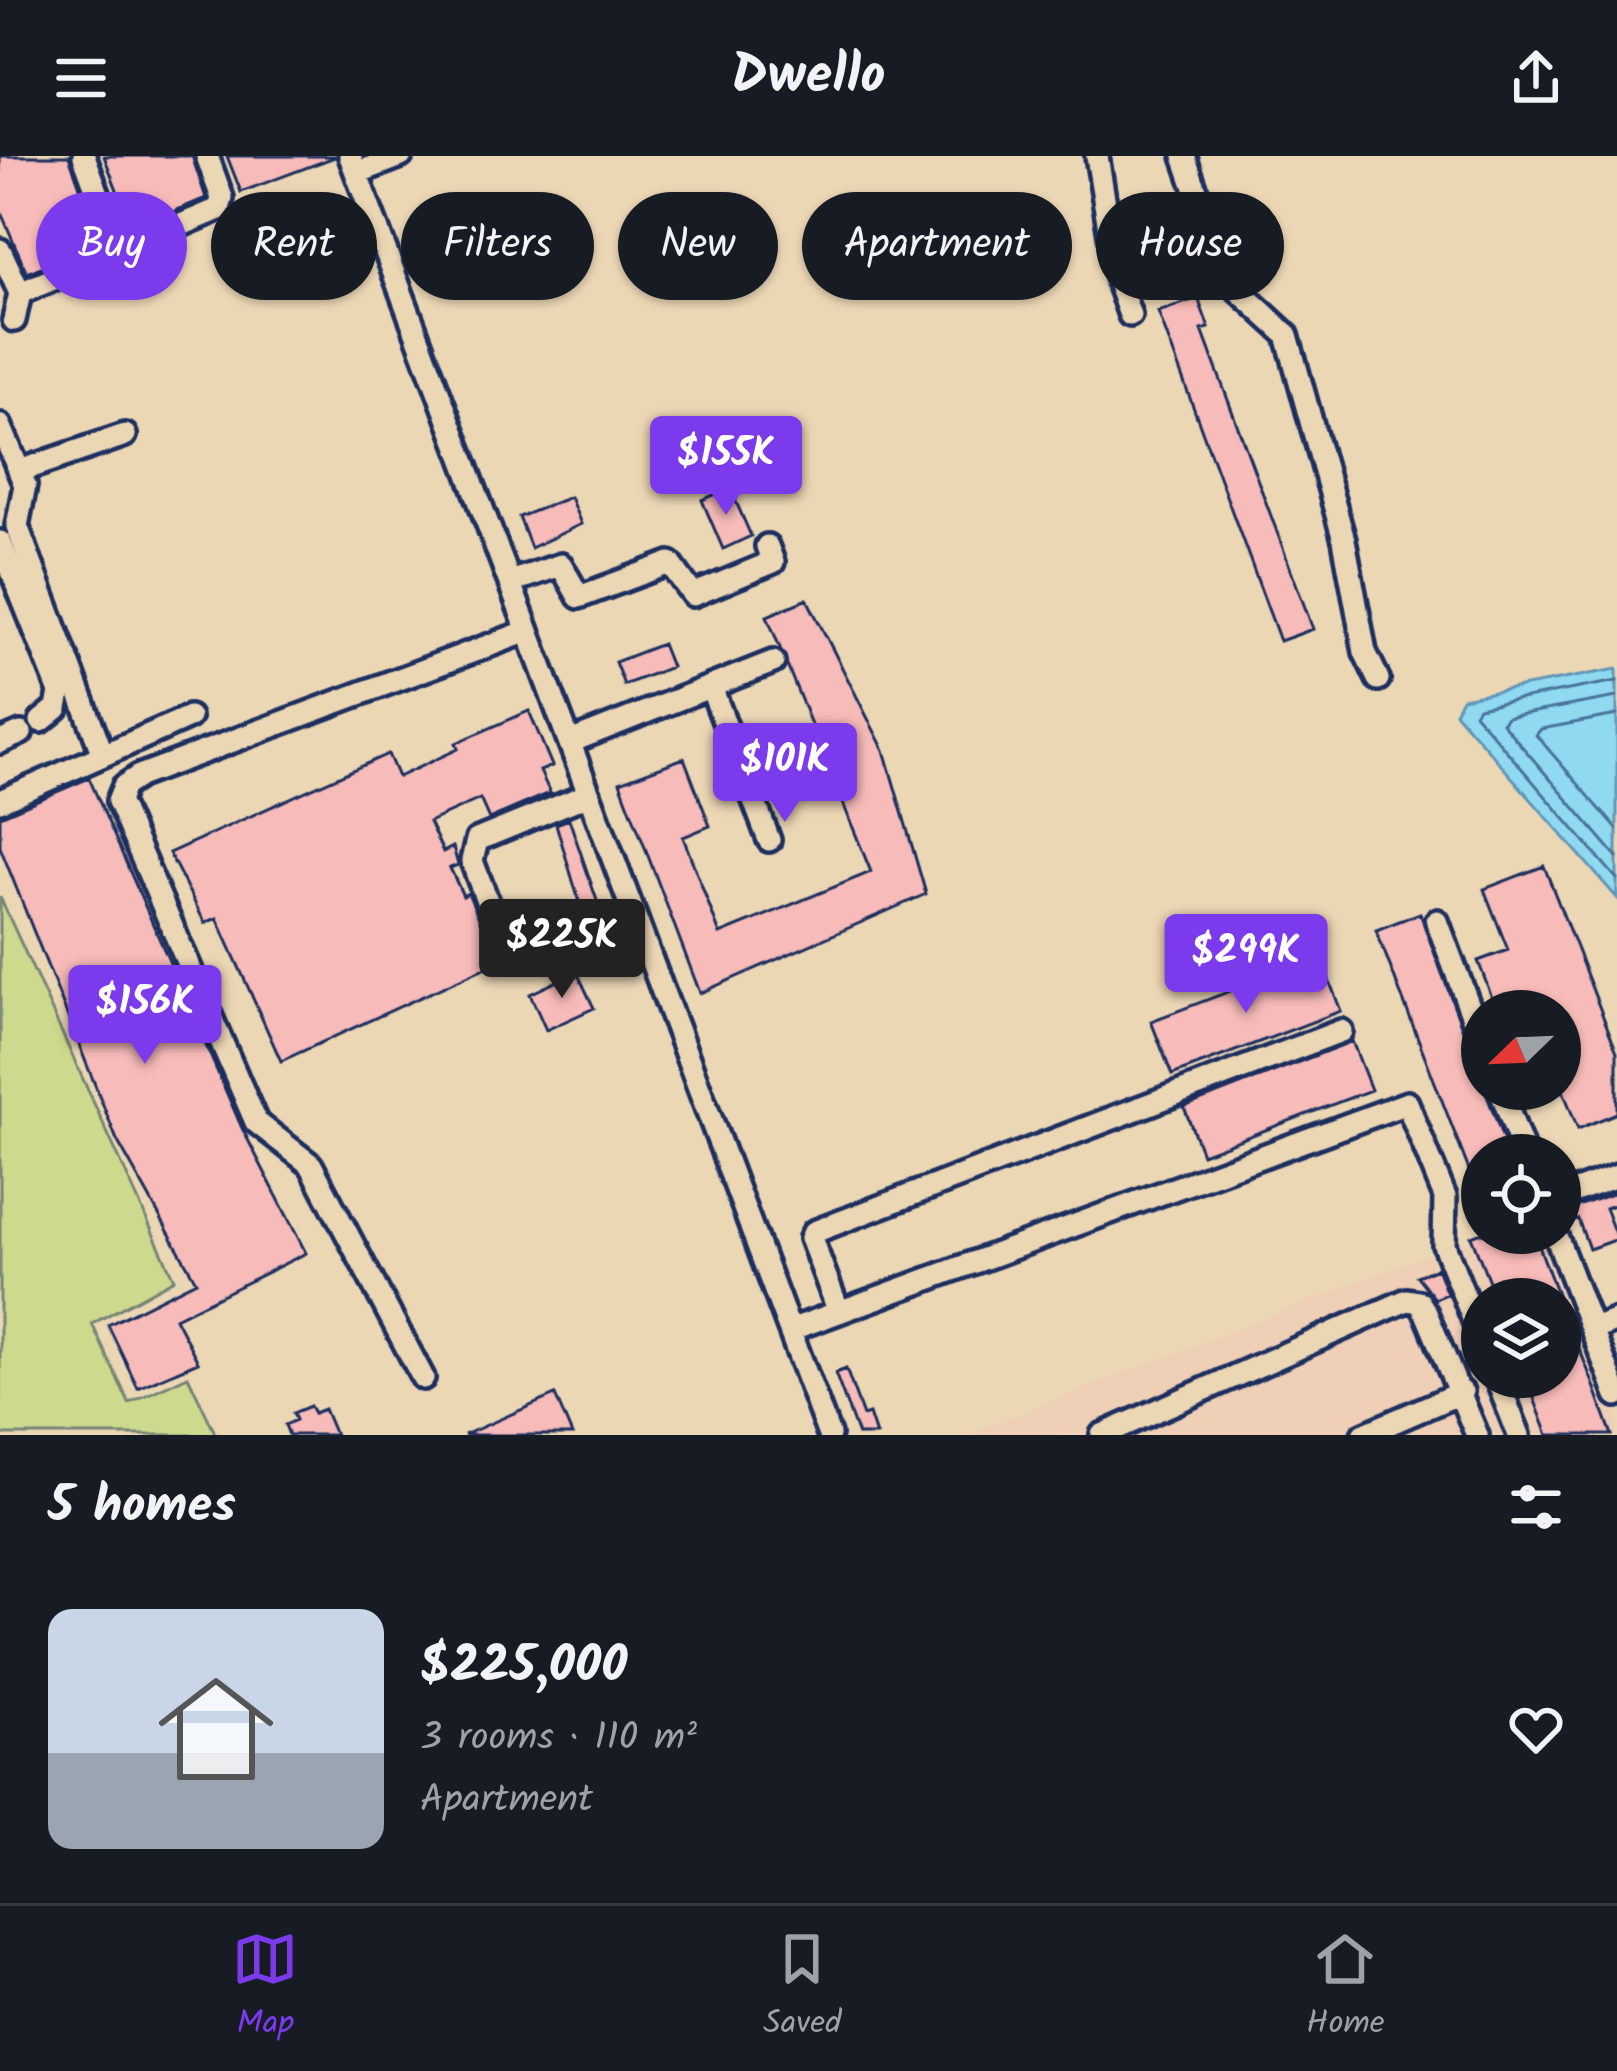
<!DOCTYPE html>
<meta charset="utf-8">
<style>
:root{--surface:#171b24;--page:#242831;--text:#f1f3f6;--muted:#9ea1a6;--line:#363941;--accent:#7c3aed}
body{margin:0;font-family:Kalam,sans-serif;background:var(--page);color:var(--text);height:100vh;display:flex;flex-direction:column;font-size:45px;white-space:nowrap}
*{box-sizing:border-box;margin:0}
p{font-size:39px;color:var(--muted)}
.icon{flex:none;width:66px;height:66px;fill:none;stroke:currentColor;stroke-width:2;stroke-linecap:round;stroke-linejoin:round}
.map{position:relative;height:1279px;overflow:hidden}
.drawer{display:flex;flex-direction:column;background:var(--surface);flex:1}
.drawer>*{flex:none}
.top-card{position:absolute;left:36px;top:36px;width:1545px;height:108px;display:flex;gap:24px}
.needle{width:78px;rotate:247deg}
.buttons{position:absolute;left:1461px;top:834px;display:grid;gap:24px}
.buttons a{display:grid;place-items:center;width:120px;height:120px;border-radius:50%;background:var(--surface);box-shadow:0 3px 9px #0004;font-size:60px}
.price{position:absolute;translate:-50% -102px;padding:0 27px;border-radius:12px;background:var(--accent);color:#fff;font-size:39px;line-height:78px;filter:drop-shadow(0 3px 6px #0008)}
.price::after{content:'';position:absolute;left:50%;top:72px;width:36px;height:27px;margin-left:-18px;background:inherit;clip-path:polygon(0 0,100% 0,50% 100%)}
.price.current{background:#222;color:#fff}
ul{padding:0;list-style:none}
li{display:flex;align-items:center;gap:36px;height:300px;padding:0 48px}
li span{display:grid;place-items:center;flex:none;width:336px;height:240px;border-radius:24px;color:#555}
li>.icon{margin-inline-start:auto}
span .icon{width:144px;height:144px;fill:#fffc;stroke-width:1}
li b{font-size:51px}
h2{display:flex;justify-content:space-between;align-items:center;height:144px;padding:0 48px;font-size:51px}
.chip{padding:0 42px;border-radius:54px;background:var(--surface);box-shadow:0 3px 9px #0004;font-size:42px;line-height:108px}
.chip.current{background:var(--accent);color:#fff}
header{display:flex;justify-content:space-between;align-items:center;height:156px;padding:0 48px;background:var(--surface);font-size:54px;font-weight:700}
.dock{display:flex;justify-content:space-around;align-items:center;height:168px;border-top:3px solid var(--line);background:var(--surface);font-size:33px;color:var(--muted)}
.dock a{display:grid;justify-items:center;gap:6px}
.dock .current{color:var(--accent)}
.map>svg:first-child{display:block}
.built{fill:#efcfb6;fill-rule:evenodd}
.green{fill:#cdda8d;stroke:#748476;stroke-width:3}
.water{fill:#90daf1;stroke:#6196b6;stroke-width:3}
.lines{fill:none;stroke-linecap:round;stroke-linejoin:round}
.shore{stroke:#4a7399;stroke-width:3}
.building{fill:#f7bbb9;stroke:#1b2f5e;stroke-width:3}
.minor-casing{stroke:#1b2f5e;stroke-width:30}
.minor{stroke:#ecd7b5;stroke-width:21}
</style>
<header><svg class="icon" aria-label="menu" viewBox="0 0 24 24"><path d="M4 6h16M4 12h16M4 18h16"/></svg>Dwello<svg class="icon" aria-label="share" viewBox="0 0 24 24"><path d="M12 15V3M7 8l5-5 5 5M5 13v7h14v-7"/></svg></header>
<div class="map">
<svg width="1617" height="1279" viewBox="0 0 1617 1279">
<rect width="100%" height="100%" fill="#ecd7b5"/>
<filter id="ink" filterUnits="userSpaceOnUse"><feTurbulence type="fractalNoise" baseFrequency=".00833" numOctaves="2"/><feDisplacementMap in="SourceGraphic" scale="24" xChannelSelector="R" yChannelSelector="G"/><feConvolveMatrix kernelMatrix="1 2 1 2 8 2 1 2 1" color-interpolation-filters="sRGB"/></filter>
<g filter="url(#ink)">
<path class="built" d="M1483,1077H1547L1617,1257V1279H966ZM1482,1143H1560V1221H1482Z"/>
<path class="green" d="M0,741L174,1123L92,1168L129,1247L188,1220L216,1279H0Z"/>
<path class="water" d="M1617,513V742L1455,556L1462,542Z"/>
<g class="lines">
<path class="shore" d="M1617,525L1478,551L1474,557L1617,723
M1617,541L1507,561L1502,567L1617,701
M1617,559L1541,573L1536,579L1617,673"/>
</g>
<path class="building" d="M0,0H69L100,87L27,117L0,54Z
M104,0H192L206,42L132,73Z
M227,0H335V1L241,36Z
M1198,142L1209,172L1202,174L1313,473L1280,485L1158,156Z
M730,332L751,380L723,393L702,344Z
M570,341L581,368L531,392L519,361Z
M807,443L884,594L926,738L700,837L620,626L684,602L710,670L683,681L720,778L871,716L767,460Z
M662,488L671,511L624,529L615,506Z
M529,555L552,610L540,615L550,637L489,663L480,643L429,666L443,696L453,691L458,709L450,712L463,740L468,737L482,769L495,775L552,749L558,763L582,755L556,668L569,663L604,765L519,804L517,797L281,905L217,762L205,767L169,697L388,598L398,621L458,593L456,587Z
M89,622L242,972L306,1097L175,1162L198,1206L138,1232L108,1169L196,1125L117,984L0,691V660Z
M1544,710L1617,896V957L1578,973L1560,927V855H1497L1478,805L1508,794L1484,733Z
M1420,757L1509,999H1482V1048L1376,774Z
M1320,801L1341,855L1172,919L1151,865Z
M577,816L594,852L546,874L530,838Z
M1352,885L1371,934L1202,998L1184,951Z
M1617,1036V1048L1605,1052L1617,1083L1589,1093L1578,1063L1568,1066L1564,1055Z
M1479,1077H1534L1559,1143H1496L1471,1080Z
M1437,1112L1447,1138L1435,1143L1417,1120Z
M1561,1147L1593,1227L1612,1279H1548L1526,1221H1560Z
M846,1213L863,1260L869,1258L876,1279H858L835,1217Z
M555,1239L572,1279H464Z
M310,1250L314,1257L324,1253L335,1279H289L285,1269L296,1264L293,1257Z"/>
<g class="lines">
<g class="minor-casing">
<path id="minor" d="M84,0L119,95
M350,0L829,1279
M1097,0L1118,126L1130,159
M1184,0L1215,89L1238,134L1287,179L1344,384L1365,496L1378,523
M357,17L401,0
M0,94L20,137L14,164
M20,137L219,53L222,42L207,0
M0,269L25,329L17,370L103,599
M20,315L125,279
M0,386L60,536L57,552L41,565
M510,426L561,409L579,441L670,407L693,439L773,406L767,390
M711,531L769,684
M0,586L21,577
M570,586L773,506
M0,645L189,561
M492,758L472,705L477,684L589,638
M1437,765L1482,885
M1500,933L1525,999
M1560,1041L1617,1020
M1555,1077L1617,1239
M839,1156L811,1082L814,1076L1341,875
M790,1174L1407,947L1445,1041L1444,1089L1482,1185
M1592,1174L1617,1164
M1496,1221L1519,1279
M423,1222L311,1009L256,966L118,645L124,630L139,620L528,475
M1102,1279L1407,1144L1419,1146L1426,1157L1477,1279
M1363,1279L1462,1236"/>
</g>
<use href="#minor" class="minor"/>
</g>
</g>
</svg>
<div class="buttons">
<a><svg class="needle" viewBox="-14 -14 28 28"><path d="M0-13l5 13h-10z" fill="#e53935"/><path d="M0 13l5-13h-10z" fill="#9ea1a6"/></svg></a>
<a><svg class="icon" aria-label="locate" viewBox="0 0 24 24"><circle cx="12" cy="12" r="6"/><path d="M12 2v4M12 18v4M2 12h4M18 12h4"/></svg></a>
<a><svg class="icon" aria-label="layers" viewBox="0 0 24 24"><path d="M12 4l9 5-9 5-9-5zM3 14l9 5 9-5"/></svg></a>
</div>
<b class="price" style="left:726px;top:362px">$155K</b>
<b class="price" style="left:785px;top:669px">$101K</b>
<b class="price current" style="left:562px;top:845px">$225K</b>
<b class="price" style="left:1246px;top:860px">$299K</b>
<b class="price" style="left:145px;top:911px">$156K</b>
<div class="top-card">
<a class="chip current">Buy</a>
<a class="chip">Rent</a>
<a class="chip">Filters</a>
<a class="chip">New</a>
<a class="chip">Apartment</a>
<a class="chip">House</a>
</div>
</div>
<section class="drawer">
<h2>5 homes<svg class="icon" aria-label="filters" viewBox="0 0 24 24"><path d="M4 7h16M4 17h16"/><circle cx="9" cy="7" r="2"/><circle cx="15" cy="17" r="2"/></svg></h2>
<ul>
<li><span style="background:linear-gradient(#c9d6e8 60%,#9aa5b1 0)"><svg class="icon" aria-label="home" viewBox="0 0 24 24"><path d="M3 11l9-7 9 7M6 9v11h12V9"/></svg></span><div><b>$225,000</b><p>3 rooms · 110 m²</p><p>Apartment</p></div><svg class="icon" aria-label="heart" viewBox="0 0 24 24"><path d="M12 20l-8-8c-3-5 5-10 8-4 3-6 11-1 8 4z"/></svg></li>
</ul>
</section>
<nav class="dock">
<a class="current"><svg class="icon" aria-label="map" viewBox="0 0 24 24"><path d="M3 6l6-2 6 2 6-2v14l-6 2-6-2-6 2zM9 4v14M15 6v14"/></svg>Map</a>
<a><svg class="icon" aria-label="saved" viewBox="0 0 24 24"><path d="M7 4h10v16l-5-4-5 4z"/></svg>Saved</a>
<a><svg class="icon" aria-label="home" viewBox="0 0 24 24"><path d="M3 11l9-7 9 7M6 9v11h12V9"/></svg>Home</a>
</nav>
